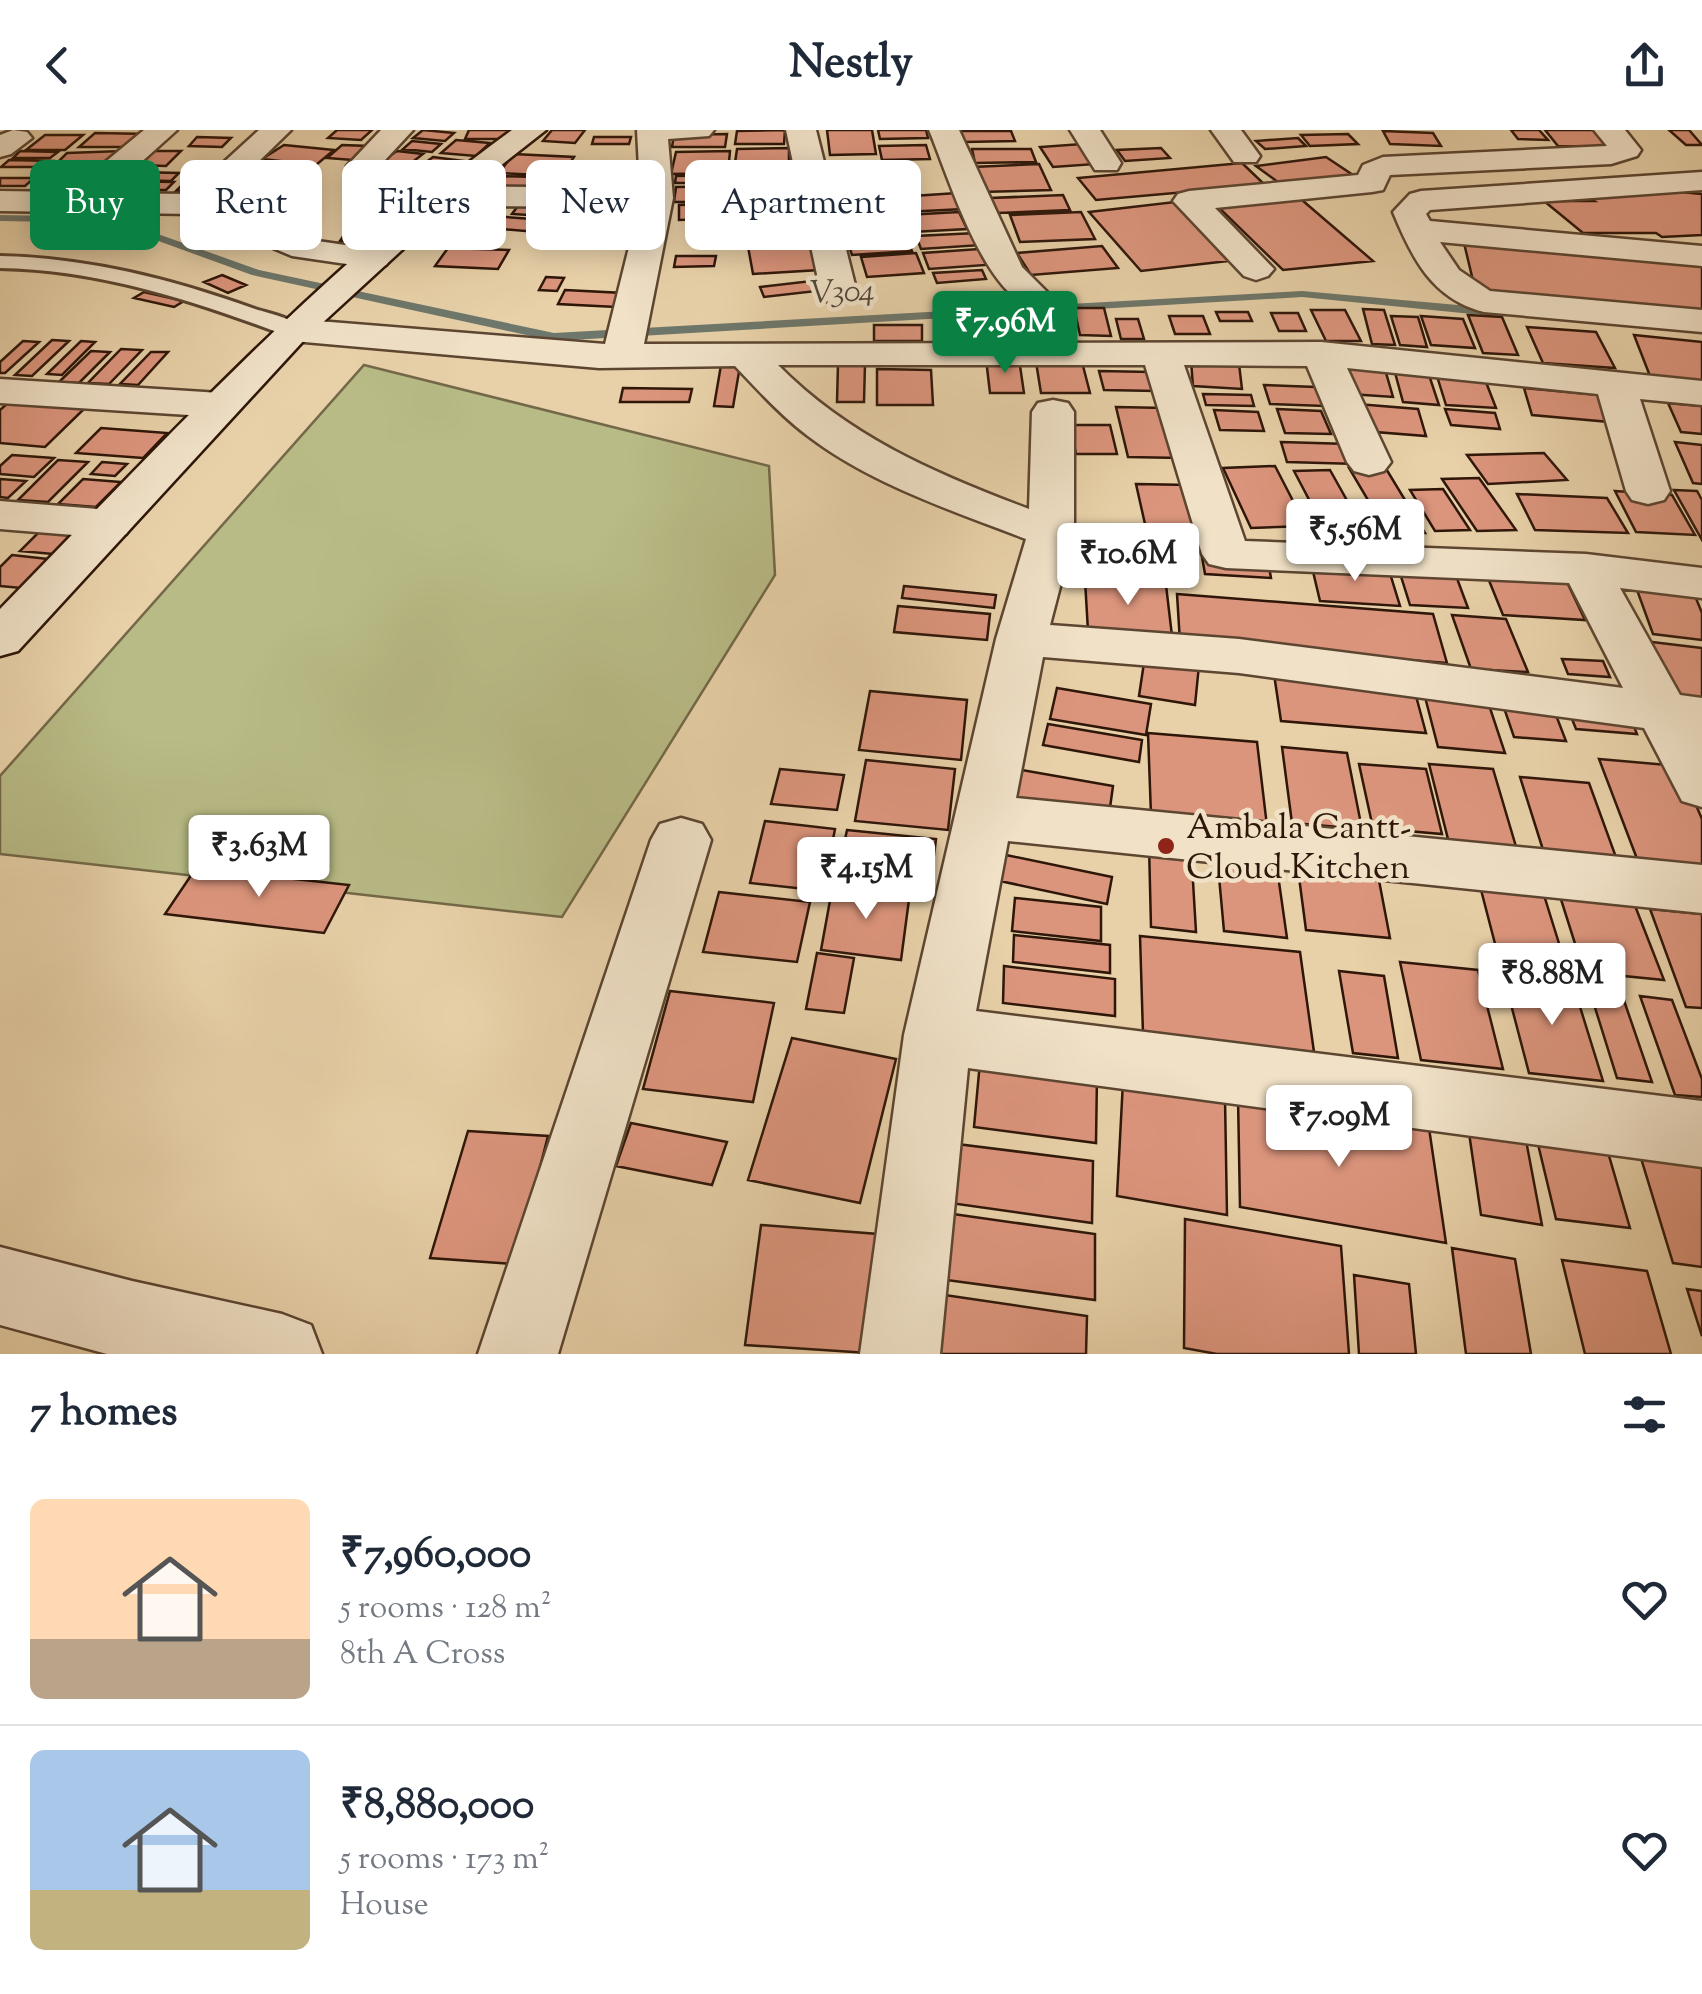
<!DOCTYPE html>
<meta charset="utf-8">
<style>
:root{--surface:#fff;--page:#f2f2f3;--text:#1f2937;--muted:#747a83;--line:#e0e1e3;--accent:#0b8043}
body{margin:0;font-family:"Sorts Mill Goudy",serif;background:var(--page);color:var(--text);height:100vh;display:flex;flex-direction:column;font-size:38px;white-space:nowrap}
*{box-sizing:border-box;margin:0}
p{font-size:32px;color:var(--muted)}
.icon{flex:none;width:55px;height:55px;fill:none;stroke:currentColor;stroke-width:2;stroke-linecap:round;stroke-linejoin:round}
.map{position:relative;height:1224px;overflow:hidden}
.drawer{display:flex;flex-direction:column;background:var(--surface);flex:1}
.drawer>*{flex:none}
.top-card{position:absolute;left:30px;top:30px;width:1000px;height:90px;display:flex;gap:20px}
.price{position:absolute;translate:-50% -85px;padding:0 22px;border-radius:10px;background:#fff;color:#222;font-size:32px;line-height:65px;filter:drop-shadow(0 2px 5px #0008)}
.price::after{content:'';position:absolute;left:50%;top:60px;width:30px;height:22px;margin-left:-15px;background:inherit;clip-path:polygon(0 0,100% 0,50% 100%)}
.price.current{background:var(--accent);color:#fff}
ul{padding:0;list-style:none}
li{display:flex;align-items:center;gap:30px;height:250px;padding:0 30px}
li+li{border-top:2px solid var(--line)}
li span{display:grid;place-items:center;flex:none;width:280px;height:200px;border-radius:15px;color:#555}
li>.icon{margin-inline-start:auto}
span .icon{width:120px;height:120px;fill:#fffc;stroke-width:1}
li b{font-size:42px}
h2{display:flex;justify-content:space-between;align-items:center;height:120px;padding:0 30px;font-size:42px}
.tag{padding:0 35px;border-radius:15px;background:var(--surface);box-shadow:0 5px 25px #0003;font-size:35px;line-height:90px}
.tag.current{background:var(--accent);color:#fff}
header{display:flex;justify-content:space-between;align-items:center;height:130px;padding:0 30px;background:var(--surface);font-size:45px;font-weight:700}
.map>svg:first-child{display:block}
.green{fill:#b8bb86;stroke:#736848;stroke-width:2.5}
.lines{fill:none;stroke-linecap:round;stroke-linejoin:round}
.stream{fill:#6d776b;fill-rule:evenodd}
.building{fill:#dc957d;stroke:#2e1609;stroke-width:2.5}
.lane-casing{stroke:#5c4531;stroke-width:6}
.street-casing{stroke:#5c4531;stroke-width:5}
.secondary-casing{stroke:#2e1609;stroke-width:5}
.lane{fill:#f0e1c7;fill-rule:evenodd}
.street{fill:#f0e1c7;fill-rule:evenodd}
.secondary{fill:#f0e1c7;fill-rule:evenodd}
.poi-dot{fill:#8f2418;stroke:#f0e1c7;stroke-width:4}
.labels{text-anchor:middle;stroke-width:9;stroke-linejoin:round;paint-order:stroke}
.far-water-label{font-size:32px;font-style:italic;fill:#4e463a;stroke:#f0e1c7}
.poi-label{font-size:35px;fill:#2e1609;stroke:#f0e1c7;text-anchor:start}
</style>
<header><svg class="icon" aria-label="back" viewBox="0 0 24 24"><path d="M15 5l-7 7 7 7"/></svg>Nestly<svg class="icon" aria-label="share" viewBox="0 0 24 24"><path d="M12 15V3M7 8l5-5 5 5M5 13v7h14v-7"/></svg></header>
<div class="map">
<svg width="1702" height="1224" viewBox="0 0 1702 1224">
<rect width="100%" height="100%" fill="#e8d1a9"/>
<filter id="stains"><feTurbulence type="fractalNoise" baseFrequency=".002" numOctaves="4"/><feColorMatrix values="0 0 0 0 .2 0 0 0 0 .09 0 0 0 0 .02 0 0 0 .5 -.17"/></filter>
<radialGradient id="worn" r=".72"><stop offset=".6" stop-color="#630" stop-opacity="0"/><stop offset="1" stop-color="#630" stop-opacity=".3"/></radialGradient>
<path class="green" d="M364,235L769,336L775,445L562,787L0,724V646Z"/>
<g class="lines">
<path class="stream" d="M0,85L110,87L259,140L554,203L1302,161L1502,179L1508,183L1502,187L1302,167L554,211L252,145L109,93L0,91Z"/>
</g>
<path class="building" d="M337,0H372L361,10L328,8Z
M423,0L454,3L445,11L413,8Z
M469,0H516L512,9H465Z
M552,0H585L575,13L543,11Z
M785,0L784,14H735L737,1Z
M827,0H872L876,24L830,25Z
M878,0H926L928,8L880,9Z
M1511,0H1539L1548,10L1518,9Z
M1545,0H1603L1619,17L1558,16Z
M1669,0H1689L1702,15H1686Z
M961,1H1011L1015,11L964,12Z
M1383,1L1433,3L1441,16L1390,14Z
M95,3L149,4L134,17H79Z
M727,4L725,17H672L674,5Z
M1348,4L1358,14L1310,16L1301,5Z
M45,5H83L65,20H26Z
M197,7L231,8L222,17L189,16Z
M594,7H631L629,14H592Z
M1298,8L1306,16L1265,19L1256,11Z
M456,10L490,13L476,26L441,23Z
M412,11L441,14L432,22L403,19Z
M1082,14L1096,34L1053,37L1040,17Z
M284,15L334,20L316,35L262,29Z
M342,15L368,16L353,30L327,28Z
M926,15L930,29L882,30L879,16Z
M789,18V32L735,33L737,19Z
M1161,18L1170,28L1125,31L1117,20Z
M972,19H1031L1036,32L975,33Z
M20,21L58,22L50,28H13Z
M121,21L112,31L58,32L67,23Z
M154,21H181L166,36L139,35Z
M397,21L423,24L402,40L375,36Z
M730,21L728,43L671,44L676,22Z
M513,24L574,27L561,46L499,43Z
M433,27L472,32L461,41L421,36Z
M1326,27L1353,45L1282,55L1256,36Z
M9,30L52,31L44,37H1Z
M1242,33L1265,55L1096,70L1078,48Z
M1039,34L1051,60L981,62L972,37Z
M788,35L787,49H738L739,36Z
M415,36L455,45L442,52L402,43Z
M884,37L894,61L835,65L827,40Z
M135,42L179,43L171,51L127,50Z
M100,43L95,49L44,51L49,45Z
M730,45L729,53H675L676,46Z
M495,46L575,48L566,65L485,63Z
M586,46H640L635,61H580Z
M0,48H34L25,56H0Z
M189,48L207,49L195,61H176Z
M126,51L174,52L166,60H117Z
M41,52H87L75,64H28Z
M735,54H771L770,67H734Z
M729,56L727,72H674L676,57Z
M389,61L429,69L404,84L364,76Z
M1680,62L1702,64V105L1662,107L1656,103H1583L1544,71H1594L1589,68Z
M957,63L964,79L904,82L898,67Z
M1295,64L1373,131L1283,140L1213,72Z
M1063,65L1070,80L997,83L991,68Z
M891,66L897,81L842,85L837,69Z
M523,69L569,71L559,87L512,84Z
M768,71L769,87L744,88L743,72Z
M576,72H642L638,89H570Z
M1175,72L1228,131L1141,141L1089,82Z
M734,73L735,88L679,90V75Z
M959,82L967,99L912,102L905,85Z
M1081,82L1095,109L1020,112L1010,85Z
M358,84H378L361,111H340Z
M895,84L901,98L845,102L840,88Z
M477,85L547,90L537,102L466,96Z
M786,90L787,104L751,105L750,91Z
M740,91L741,108L702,109L701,93Z
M904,100L912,121L852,125L845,104Z
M976,103L982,115L921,119L916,106Z
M810,108L819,140L753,144L747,111Z
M1464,113L1702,135V181L1475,159Z
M1102,116L1118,138L1031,145L1017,123Z
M448,118L509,120L498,139L435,136Z
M979,119L986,135L929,139L923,123Z
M916,123L924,143L867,147L861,127Z
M676,126H716L714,136L674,137Z
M982,140L986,149L937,153L933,143Z
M222,145L246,155L228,163L204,152Z
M546,147L564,148L557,161L539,160Z
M820,150L825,160L764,167L760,157Z
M565,160L623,163L616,177L558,174Z
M144,162L184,171L174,177L134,168Z
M1074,178H1104L1111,206L1080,205Z
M1363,179L1384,180L1395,215L1372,214Z
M1311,180H1345L1361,211H1326Z
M1216,182H1248L1252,191H1220Z
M1271,183H1298L1306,201H1279Z
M1468,185L1502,187L1518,225L1483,223Z
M1050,186H1069L1074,206H1053Z
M1169,186H1203L1210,204H1175Z
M1391,186L1418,187L1427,217L1400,215Z
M1421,186L1463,189L1475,218L1431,215Z
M1025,187H1043L1047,207H1028Z
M976,189H1014L1017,209L978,208Z
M1116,189H1138L1144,209H1121Z
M874,195H922V211H874Z
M1527,197L1596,202L1615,238L1543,233Z
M1634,205L1702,212V251L1650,246Z
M52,210L69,211L32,246L15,245Z
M23,211L39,212L5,243H0V232Z
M81,211L95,212L62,245L47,244Z
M121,219L142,220L109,254L88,253Z
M91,221L110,222L79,253L59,252Z
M151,222H168L138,255L120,254Z
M986,229H1019L1024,263H990Z
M1191,231L1239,234L1242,259L1193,256Z
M1036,232H1082L1090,263H1041Z
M1343,233L1384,236L1393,267L1350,264Z
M838,234H865L864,272H837Z
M721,235L740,236L733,277L714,276Z
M877,239L931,240L933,275H877Z
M1394,239L1428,242L1439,275L1403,272Z
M1099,241L1151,242L1156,261L1104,260Z
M1436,243L1484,247L1496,278L1446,275Z
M1264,255L1316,257L1324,276L1270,274Z
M623,258L692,259L689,272H620Z
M1524,258L1600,265L1610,292L1532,285Z
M1203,264L1251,265L1254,276L1206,275Z
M8,273L84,279L45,317L0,313V280Z
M1668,273L1702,276V304L1681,302Z
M1357,274L1418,279L1426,306L1363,301Z
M1116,277L1166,278L1181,328L1128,327Z
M1277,279L1321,281L1331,304L1285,303Z
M1445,279L1495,283L1500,299L1451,295Z
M1214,280L1258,282L1264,301L1220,300Z
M1070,295H1110L1117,324H1076Z
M101,298L167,303L143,328L76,323Z
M1281,312L1349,314L1357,334L1287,332Z
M1675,312L1702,315V354L1693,353Z
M1544,323L1567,350L1488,354L1467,325Z
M12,325L54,328L34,347L0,344V336Z
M58,330L88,332L48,372L18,370Z
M102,332L127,334L115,346L91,344Z
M1275,336L1306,396L1251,398L1223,338Z
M1385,337L1425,403L1388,404L1349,338Z
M1330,340L1363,399L1325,400L1294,341Z
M1479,348L1516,400L1477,401L1442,349Z
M0,349L26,351L8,368L0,367Z
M83,349L121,352L96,377L58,374Z
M1136,354L1191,355L1205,403H1147Z
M1443,359L1470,400L1435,401L1410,360Z
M1674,360L1697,361L1702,370V410Z
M1615,361L1672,365L1695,405L1636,402Z
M1517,364L1607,368L1628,403L1535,400Z
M40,401L72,403L53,424L20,421Z
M1063,401L1088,402L1090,439L1064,437Z
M1104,411L1140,413L1143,442L1106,440Z
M12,425L48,429L21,458L0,456V437Z
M1202,427L1268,431L1271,448L1205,444Z
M1311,433L1388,437L1400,476L1320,471Z
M1399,440L1455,443L1468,478L1410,475Z
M1488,448L1567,452L1585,490L1503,485Z
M1633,449L1691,456L1702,483V510L1653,504Z
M1085,450L1166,455L1172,506L1088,501Z
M904,456L996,465L994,478L902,468Z
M1177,464L1433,484L1447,533L1180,512Z
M898,476L990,484L987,510L894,502Z
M1452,485L1506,489L1528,542L1471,539Z
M1652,512L1702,518V571L1671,567Z
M1145,526L1199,535L1195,575L1139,566Z
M1562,529L1603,531L1610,547L1568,544Z
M1274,544L1413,555L1426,603L1281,591Z
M1057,558L1151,574L1146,605L1050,589Z
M870,561L967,570L961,630L859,620Z
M1425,567L1488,572L1505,623L1438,617Z
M1503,575L1554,580L1566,611L1514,607Z
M1568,579L1629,584L1637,604L1576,599Z
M1048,594L1142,610L1139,632L1043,615Z
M1148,603L1257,612L1267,696L1151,685Z
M1282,617L1347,623L1362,699L1292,693Z
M1599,629L1679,636L1702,689V740L1639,734Z
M866,630L955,639L948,700L855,691Z
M1359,634L1426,639L1442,704L1373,698Z
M1429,634L1493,639L1517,720L1449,713Z
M780,639L844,645L837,680L771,674Z
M1016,639L1113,656L1108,692L1008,674Z
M1520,647L1589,653L1617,730L1544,723Z
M765,691L835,699L823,761L750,753Z
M847,700L936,709L930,757L837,747Z
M1149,715L1191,718L1196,802L1151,797Z
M1006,725L1112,747L1107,774L1000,751Z
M1217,725L1276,731L1287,808L1224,801Z
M1297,732L1377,740L1390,808L1306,800Z
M196,738L349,755L324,803L165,784Z
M833,754L910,762L901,830L821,820Z
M1480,756L1543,762L1566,836L1499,829Z
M1558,760L1632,768L1664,850L1584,842Z
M719,762L810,772L797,832L703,822Z
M1015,768L1101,777V811L1012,801Z
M1650,779L1702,784V878L1686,877Z
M1014,805L1110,815V843L1013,832Z
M1140,806L1300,822L1314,922L1143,904Z
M817,823L854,828L844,883L806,879Z
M1400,832L1478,840L1503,939L1421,930Z
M1004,836L1115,849V886L1003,873Z
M1339,841L1384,846L1398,928L1353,923Z
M1503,844L1572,851L1603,951L1529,943Z
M1587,852L1619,856L1652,952L1617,948Z
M670,861L774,873L753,972L643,959Z
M1640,866L1672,870L1702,949V967L1675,965Z
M792,908L896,929L860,1073L748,1050Z
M980,932L1097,946L1096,1013L974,997Z
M1123,951L1225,968L1227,1085L1117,1066Z
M1238,967L1429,998L1446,1113L1240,1077Z
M631,993L727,1012L712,1055L616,1036Z
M1468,996L1525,1005L1542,1095L1481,1085Z
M468,1001L548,1006L515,1134L430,1128Z
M1537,1010L1607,1019L1630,1098L1556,1089Z
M949,1013L1093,1031L1092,1093L943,1072Z
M1637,1015L1702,1023V1137L1673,1133Z
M946,1083L1095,1104V1170L939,1149Z
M1185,1089L1341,1116L1349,1224H1217L1184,1218Z
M761,1095L891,1105L884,1224L745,1215Z
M1452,1118L1515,1129L1531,1224H1466Z
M1562,1130L1647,1141L1671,1224H1585Z
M1354,1145L1409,1154L1416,1224H1359Z
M1687,1159L1702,1161V1206Z
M931,1163L1087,1186L1086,1224H924Z"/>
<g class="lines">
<g class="lane-casing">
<path id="lane" d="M0,126C89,128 171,149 255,179C271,184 293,188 304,200L301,205H285C191,170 101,140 0,138Z"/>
</g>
<g class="street-casing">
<path id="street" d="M13,0L27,2L32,8L11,24L0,27V5Z
M144,0H177L107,63L189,64L259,0H291L218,71L311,110L386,121L391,128L386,135L374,138L292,126L192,84L0,81V61L69,62Z
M381,0H413L373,43H351L347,36Z
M637,0H714L709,6L668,9L673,68L644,214L1321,212L1702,251V275L1640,269L1670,361L1664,370L1648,374L1632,370L1626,361L1598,264L1347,238L1391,332L1384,341L1369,345L1354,341L1347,332L1307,236L1184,235L1245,411L1586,424L1702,438V468L1620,458L1680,565L1702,568V677L1682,671L1644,598L1239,543L1043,527L1016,668L1702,735V783L1008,711L976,881L1702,971V1037L968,938L940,1224H860L904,905L996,509L1026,409C953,381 871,354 808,306C781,286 758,260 735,236L599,238L293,211L280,208L274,200L280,192L293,189L605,214L639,77L442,76L431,73L426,66L431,59L442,56L640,58ZM778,235H1145L1202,424L1209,434L1226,438L1569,453L1623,558L1239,509L1050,495L1074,403V282L1068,273L1053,270L1038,273L1032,282L1029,379C936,344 849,307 778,235Z
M786,0H816L857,163L852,171L839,174L826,171L821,163Z
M929,0H959L1022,137L1055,170L1050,178C991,192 948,44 929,0Z
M1070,0H1100L1121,33L1117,40H1095Z
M1211,0H1241L1260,26L1256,32H1234Z
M1594,0H1625L1641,20L1637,26L1611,34L1390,45L1383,60L1372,62L1215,78L1274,139L1268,146L1256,150L1244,146L1173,71L1178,64L1189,61L1358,45L1363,35L1383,27L1607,16Z
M1702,42V60L1430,80L1426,84L1430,91L1702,116V136L1440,112L1459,140L1490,161L1702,180V202L1484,182C1432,169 1412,128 1393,82L1410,64L1421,61Z
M0,249L220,263L234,266L240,275L234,284L220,287L0,273Z
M0,371L110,380L126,384L133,394L126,404L110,408L0,399Z
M681,688L702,694L711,710L558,1224H478L651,710L660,694Z
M0,1117L132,1151L282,1184L311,1195L322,1224H107L0,1195Z"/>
</g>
<g class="secondary-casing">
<path id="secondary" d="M512,0H546L453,73L306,208L18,521L0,526V479C164,311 322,138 512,0Z"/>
</g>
<use href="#lane" class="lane"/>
<use href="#street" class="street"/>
<use href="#secondary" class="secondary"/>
</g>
<circle class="poi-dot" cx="1166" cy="716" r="10"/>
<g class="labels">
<g class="far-water-label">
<text transform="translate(842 160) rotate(-3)" y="11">V304</text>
</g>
<g class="poi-label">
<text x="1186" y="708">Ambala Cantt-<tspan x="1186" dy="40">Cloud Kitchen</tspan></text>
</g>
</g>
<rect width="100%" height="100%" filter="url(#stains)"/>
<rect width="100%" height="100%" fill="url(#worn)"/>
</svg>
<b class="price current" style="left:1005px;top:246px">₹7.96M</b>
<b class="price" style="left:1355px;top:454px">₹5.56M</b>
<b class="price" style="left:1128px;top:478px">₹10.6M</b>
<b class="price" style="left:259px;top:770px">₹3.63M</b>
<b class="price" style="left:866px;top:792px">₹4.15M</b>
<b class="price" style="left:1552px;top:898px">₹8.88M</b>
<b class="price" style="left:1339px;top:1040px">₹7.09M</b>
<div class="top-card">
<a class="tag current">Buy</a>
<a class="tag">Rent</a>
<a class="tag">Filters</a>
<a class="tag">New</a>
<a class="tag">Apartment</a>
</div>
</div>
<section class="drawer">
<h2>7 homes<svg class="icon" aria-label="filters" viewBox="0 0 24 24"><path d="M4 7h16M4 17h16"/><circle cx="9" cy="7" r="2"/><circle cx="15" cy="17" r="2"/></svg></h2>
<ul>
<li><span style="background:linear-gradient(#ffd9b3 70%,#b9a48a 0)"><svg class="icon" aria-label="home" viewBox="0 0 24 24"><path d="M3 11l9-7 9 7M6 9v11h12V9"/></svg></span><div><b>₹7,960,000</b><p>5 rooms · 128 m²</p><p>8th A Cross</p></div><svg class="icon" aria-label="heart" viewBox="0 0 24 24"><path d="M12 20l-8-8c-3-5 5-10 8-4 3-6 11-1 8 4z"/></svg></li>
<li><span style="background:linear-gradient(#a9c7e8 70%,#c2b280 0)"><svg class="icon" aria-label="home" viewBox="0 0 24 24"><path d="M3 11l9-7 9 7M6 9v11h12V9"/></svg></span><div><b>₹8,880,000</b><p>5 rooms · 173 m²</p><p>House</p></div><svg class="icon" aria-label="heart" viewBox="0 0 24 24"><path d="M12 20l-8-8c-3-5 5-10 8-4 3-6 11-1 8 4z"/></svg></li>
</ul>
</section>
